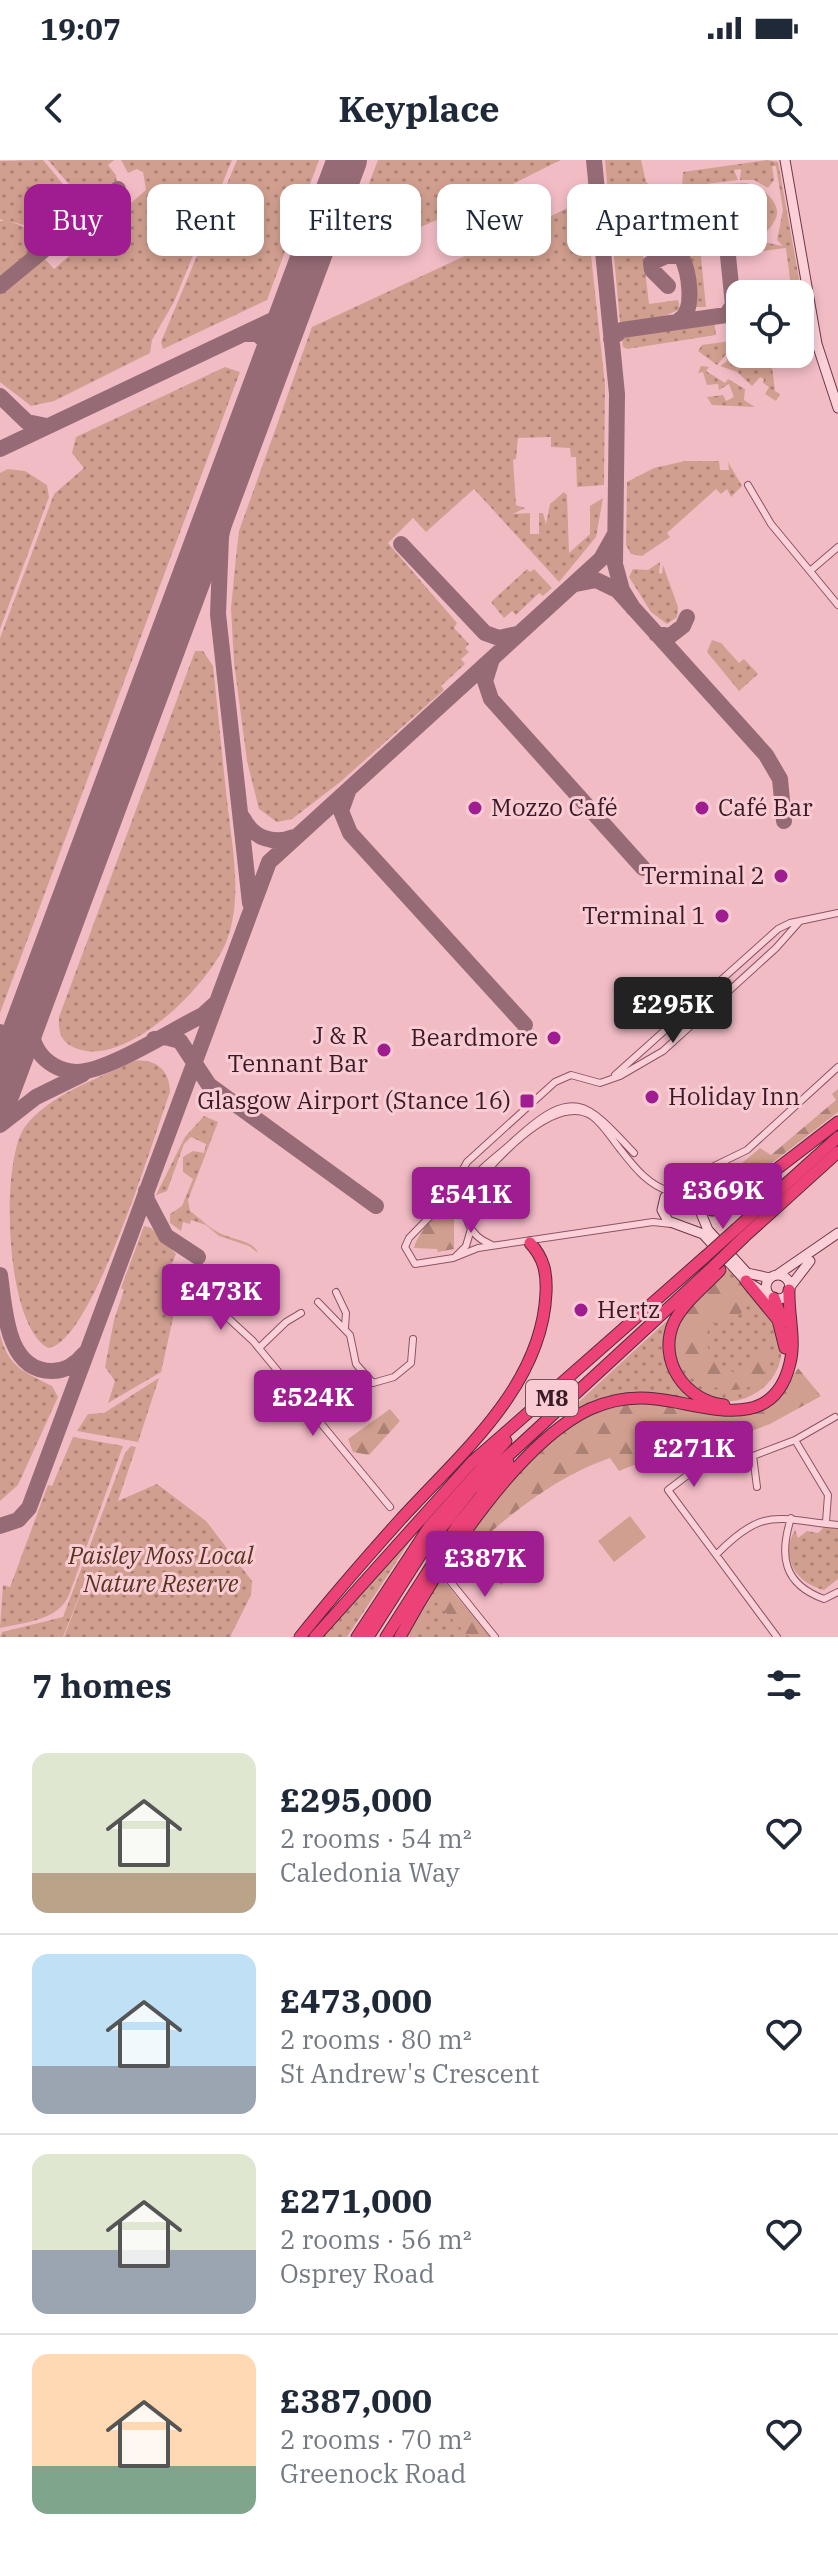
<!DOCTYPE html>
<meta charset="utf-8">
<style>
:root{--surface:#fff;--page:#f2f2f3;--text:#1f2937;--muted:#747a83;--line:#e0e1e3;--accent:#a01d91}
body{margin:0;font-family:"IBM Plex Serif",serif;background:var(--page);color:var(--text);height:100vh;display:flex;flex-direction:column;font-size:30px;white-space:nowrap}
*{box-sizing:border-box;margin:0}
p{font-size:26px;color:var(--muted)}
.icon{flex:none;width:44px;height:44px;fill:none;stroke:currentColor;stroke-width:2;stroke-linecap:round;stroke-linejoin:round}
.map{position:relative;height:1477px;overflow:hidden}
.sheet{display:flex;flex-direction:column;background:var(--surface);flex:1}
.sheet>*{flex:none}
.hud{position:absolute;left:24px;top:24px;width:790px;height:72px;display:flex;gap:16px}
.controls{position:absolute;left:726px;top:120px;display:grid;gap:16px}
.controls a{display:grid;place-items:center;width:88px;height:88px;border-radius:16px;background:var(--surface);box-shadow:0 4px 12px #0003;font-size:40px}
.price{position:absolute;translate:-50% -68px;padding:0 18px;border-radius:8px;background:var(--accent);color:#fff;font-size:26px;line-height:52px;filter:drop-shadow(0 2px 4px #0008)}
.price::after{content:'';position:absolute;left:50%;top:48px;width:24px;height:18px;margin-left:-12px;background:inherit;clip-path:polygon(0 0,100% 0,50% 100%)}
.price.on{background:#222;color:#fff}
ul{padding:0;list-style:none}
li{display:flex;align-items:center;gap:24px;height:200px;padding:0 32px}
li+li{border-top:2px solid var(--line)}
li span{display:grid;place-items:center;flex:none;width:224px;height:160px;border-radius:16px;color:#555}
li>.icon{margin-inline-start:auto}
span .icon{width:96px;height:96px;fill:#fffc;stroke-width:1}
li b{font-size:34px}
h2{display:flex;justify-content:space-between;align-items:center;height:96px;padding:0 32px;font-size:34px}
.tag{padding:0 28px;border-radius:16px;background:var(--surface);box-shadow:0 4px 12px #0003;font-size:28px;line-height:72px}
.tag.on{background:var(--accent);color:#fff}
.status{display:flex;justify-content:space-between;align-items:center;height:56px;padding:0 40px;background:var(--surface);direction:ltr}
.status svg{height:22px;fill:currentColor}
header{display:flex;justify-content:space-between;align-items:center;height:104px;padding:0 32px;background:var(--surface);font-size:36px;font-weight:700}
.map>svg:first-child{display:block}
.green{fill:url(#green-dots)}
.forest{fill:url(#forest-firs)}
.pitch{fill:#d19f8f}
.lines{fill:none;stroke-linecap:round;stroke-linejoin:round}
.taxiway{stroke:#966b76;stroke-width:16}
.runway{stroke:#966b76;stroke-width:40}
.street-casing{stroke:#8b5467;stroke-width:8}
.secondary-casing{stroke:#6d374b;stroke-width:11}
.highway-casing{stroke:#58293c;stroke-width:13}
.street{stroke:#fcd0d7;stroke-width:6}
.secondary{stroke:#fcd0d7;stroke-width:9}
.highway{stroke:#ec4277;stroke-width:11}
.highway-bridge-casing{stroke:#58293c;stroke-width:13;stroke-linecap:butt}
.highway-bridge{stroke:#ec4277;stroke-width:11}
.poi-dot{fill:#a01d91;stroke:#f9ccd3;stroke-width:3}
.labels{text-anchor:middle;stroke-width:6;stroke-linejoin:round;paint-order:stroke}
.shield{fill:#f9ccd3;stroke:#734f5a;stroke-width:2}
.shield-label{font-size:22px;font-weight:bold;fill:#391a26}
.poi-label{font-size:24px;fill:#391a26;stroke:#f9ccd3;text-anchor:end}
.park-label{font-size:24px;font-style:italic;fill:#57341e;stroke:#f9ccd3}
</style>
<div class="status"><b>19:07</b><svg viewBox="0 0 49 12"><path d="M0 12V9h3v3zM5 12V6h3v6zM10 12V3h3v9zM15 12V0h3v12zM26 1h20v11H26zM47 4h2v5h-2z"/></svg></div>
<header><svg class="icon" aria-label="back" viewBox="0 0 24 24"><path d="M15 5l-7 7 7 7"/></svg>Keyplace<svg class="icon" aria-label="search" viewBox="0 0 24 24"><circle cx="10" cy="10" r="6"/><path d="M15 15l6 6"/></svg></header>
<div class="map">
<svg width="838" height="1477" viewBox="0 0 838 1477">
<defs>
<pattern id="green-dots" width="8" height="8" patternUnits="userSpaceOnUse" patternTransform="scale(2)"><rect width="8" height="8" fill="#d19f8f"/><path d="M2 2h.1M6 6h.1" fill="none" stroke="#ab8175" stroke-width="1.8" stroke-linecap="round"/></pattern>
<pattern id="forest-firs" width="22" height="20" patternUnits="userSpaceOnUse" patternTransform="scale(2)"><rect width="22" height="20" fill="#d19f8f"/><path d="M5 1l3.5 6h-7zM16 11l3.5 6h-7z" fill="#ab8175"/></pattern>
</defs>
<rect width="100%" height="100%" fill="#f2bcc5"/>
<path class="green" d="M43,0L72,35L67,40L76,52L75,60L48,81L31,67L9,61L32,70L25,76L39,92L0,123V61H4L0,59V1Z
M48,0H114L108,5L116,15L117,25L98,43L87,45Z
M121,0H232L174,142L152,180L150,193L54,241L31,246L0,222V129L42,96L54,109L146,30L143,12L137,9L128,13Z
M237,0H319L267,140L163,189L161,182Z
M378,0H561C528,15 382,95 357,82L351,71Z
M605,0H641L646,22L659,31L672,32L678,89L643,93L649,144L678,140L680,149C662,158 640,166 620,162Z
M767,0L778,2L812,191L800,187V134H792L786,88L761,91L763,82L783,86L777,80L783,50L776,6H772L774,20L768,28L754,20H740L741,9L734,10L738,20L682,27L683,12Z
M727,24L746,23L757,27L743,31L747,38L763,30C794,58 766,64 753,92L751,81L731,83L729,67L750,64L748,45L695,51L697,70L720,68L722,83L700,87L706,147H696L682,30Z
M568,48L584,54L588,67L605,225L604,325L577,327L576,297H571L570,288L551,287V277L518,278L516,299L513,300L516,345L525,348L513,354L530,353V374H539V353H543L546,364L550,344L564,332L567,335L569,393L590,374V346L603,338L596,377L559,422L474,329L426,372L413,358L388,383L457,463L454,468L469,484L465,488L469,492L461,499L465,504L441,526L444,530L339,623L292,659L277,662L259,649L247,601L234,503L231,448L236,397L239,371L312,167Z
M714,159L716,175L627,189L623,187L622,179L630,175Z
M731,181L740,186V194L772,207L775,231L780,234L776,241L765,234L769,227L763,223L764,219L760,217L752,226L737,212L720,206L727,201L729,191L717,205L698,191L702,185Z
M701,206L709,207L706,211L725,223L728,219L745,229L744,240L755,247L712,245L707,237L723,235L726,241L734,237L729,224L719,230L718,224L707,225L703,212L698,213Z
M225,207L240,212L0,853V478L54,334L84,308L72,293L76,277Z
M685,301H719L720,310H729L728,302L742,326L731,337L727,329L721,334L716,329L667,373L670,377L642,396L631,394L626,385L627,322L654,308Z
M8,309L25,311L47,325L49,337L0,469V313Z
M660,402L659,413L662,414L663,405L678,447L677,457L667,464L651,452L629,417L633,409L648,410Z
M527,409L530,412L534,409L552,428L543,436L539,433L516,455L512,451L504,458L491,442Z
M712,480L721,483L739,503L744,499L758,514L739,531L707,492Z
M195,491H203L213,506C218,551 222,596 227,640C232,687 243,735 227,780C210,825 123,912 73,887C60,881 58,870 59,857Z
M134,901C155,898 170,910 170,932C154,976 92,1184 48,1188C5,1165 0,1006 24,968C49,934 98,919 134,901Z
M204,956L218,962L188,1040L190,1051C200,1058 212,1071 224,1075C236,1080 253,1081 258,1093L249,1086L219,1076L206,1065L191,1060L190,1064L183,1062L181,1071L170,1063V1054L182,1046L193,1019L183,1012V997L193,991L204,993L206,984L191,977L184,984L167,1031L156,1035L185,977Z
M144,1066L151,1068L176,1094L168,1112L179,1121L180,1127L161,1212L108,1243L115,1221L105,1207L114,1160L124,1130L121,1128Z
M730,1108C744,1123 765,1141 774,1159C810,1229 709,1277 680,1208C674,1195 671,1182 677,1167C683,1151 717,1120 730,1108Z
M674,1154L665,1193L709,1247L638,1234L556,1263Z
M0,1174C8,1207 24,1212 52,1226L58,1237L18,1325L0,1341Z
M159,1218L138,1282L77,1271L88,1254L104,1253Z
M73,1277L123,1286L69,1435C58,1461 25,1462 0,1468L3,1425L10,1427L48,1325L52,1326Z
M131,1286L136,1287L118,1341L157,1324L206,1361L252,1421L251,1435L230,1477H64L91,1406L63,1477H0L2,1472L63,1457L125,1293Z
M824,1367L838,1369V1419L824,1430C796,1423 779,1397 795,1370L798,1378L807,1371L818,1373Z
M416,1372L347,1477H321Z
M442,1419L490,1477H413Z"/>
<path class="forest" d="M838,929V952L723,1041L713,1043L710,1036L717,1024L760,988L771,995L836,940L832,934Z
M454,1048V1089L438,1092L437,1089L414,1088C418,1072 437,1049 454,1048Z
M720,1117L744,1136L747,1147L740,1154L710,1165L705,1180C710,1197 731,1225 751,1206C757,1200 761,1192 767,1187L772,1193C762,1241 720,1236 688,1214C655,1176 695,1142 720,1117Z
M798,1208L821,1236L770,1264L746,1273L709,1276L619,1311L610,1298C563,1314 523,1344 486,1376L517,1413L501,1425L469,1387L442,1419L489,1477H469L433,1439L413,1477H404C444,1406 522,1281 600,1251C683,1219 732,1304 798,1208Z
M390,1249L400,1261L369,1295L353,1292L348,1279Z"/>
<path class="pitch" d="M630,1356L646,1377L614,1402L598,1381Z"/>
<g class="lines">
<path class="taxiway" d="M594,0L617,234L615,404L622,430L633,448
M0,126L118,29
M668,126L652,110L651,103L666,96H681C689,111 696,151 679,160
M727,154L733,145L727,86
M244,174H257L269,184L270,207
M611,179L622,170L740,153
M0,236L27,262L47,266
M0,289L279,157L298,132
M237,296L221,377L218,454L250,743
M401,384L485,473L499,478L517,474
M576,424L596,420L617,430L766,595L780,619L784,661
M656,474L670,476L683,466L687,457
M492,499L485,521L491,539L643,708
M349,629L341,651L350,673L525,865
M243,658C253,678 273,685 294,677
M32,847C29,866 30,885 45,899C56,909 71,914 85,911C116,906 172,870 203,855L215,844
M0,872L20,879
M154,879L165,877L180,881L209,925L376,1046
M2,963L16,890
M0,965L36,937L83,914
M146,1031L147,1040L166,1076L198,1097
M0,1115C5,1149 6,1211 52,1211C66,1211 76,1204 84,1194
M0,1366L18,1360L29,1348L269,702L601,399L615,374"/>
<path class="runway" d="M0,932L347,0"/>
<g class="street-casing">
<path id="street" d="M748,325L771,364L838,445
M810,411L838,387
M615,915L778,769L790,763L838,753
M465,1037C488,1008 552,931 592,956C603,964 612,979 620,989C635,1008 648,1025 671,1032
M696,1037L697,1022L704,1011L747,990L838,907
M671,1064L653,1062L478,1088L453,1098L415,1104L405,1087L409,1078L446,1040L467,1002L555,922L571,915L600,923L620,916L663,891L776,788L800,761
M492,1085C466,1075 462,1053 466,1027C478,1009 499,995 515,980C573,927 585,940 634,993
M456,1096L466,1086L471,1069
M336,1132L346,1153L345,1167
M203,1135L253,1181L390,1347
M318,1142L350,1175L356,1204L373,1223L394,1217L411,1203L413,1179
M259,1188L286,1162L301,1153
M795,1280L835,1257
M753,1296L757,1327
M791,1358C779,1396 783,1424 824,1439L838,1432
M717,1394C765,1345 778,1360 838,1365
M450,1421L495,1477
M777,1477L668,1330L706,1301L753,1296L795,1280L828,1335L826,1362"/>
</g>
<g class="secondary-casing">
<path id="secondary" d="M785,0L817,184L838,248
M777,1115L838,1073
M766 1127a12 12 0 1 1 24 0a12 12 0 1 1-24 0Z
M790,1127L810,1101
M770,1136L746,1121L703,1074L668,1061L662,1050L665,1037L677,1030L693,1034L708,1070L747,1113L770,1118"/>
</g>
<g class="highway-casing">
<path id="highway" d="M698,1041L712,1050L726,1048L838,962
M736,1069L838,977
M744,1077L838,992
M720,1110C705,1126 684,1142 674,1162C657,1200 685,1241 724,1245
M746,1121L778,1160L785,1188
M774,1138L783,1162
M300,1477C332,1437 366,1398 400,1360C459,1295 542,1227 546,1133C547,1113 544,1098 530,1083
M315,1477L472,1302L706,1096
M357,1477L429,1367L506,1281
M368,1477L421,1394L471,1330L715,1105
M386,1477L457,1366L508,1302
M400,1477C438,1407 517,1283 590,1249C610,1240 633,1236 656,1239C704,1244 773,1276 790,1203C796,1180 788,1154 789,1130"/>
</g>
<use href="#street" class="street"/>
<use href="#secondary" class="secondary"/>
<use href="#highway" class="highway"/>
<g class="highway-bridge-casing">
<path id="highway-bridge" d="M706,1096L736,1069
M715,1105L744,1077"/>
</g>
<use href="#highway-bridge" class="highway-bridge"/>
</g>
<g class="poi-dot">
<circle cx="475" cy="648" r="8"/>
<circle cx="702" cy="648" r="8"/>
<circle cx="781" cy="716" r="8"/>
<circle cx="722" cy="756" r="8"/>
<circle cx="554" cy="878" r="8"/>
<circle cx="384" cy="890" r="8"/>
<circle cx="652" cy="937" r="8"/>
<rect x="519" y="933" width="16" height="16" rx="4"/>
<circle cx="581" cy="1150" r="8"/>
</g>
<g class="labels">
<rect class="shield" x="526" y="1220" width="52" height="36" rx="6"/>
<g class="shield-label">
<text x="552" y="1246">M8</text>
</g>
<g class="poi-label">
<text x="491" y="656" text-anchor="start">Mozzo Café</text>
<text x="718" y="656" text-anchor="start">Café Bar</text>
<text x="765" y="724">Terminal 2</text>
<text x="706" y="764">Terminal 1</text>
<text x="368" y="884">J &amp; R<tspan x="368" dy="28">Tennant Bar</tspan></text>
<text x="538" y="886">Beardmore</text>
<text x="668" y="945" text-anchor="start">Holiday Inn</text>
<text x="511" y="949">Glasgow Airport (Stance 16)</text>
<text x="597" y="1158" text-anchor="start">Hertz</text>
</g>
<g class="park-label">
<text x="161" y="1404">Paisley Moss Local<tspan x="161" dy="28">Nature Reserve</tspan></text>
</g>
</g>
</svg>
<div class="controls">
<a><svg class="icon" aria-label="locate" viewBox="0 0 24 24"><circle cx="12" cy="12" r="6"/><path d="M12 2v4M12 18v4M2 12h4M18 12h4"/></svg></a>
</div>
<b class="price on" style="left:673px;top:885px">£295K</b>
<b class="price" style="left:723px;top:1071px">£369K</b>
<b class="price" style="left:471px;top:1075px">£541K</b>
<b class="price" style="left:221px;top:1172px">£473K</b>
<b class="price" style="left:313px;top:1278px">£524K</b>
<b class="price" style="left:694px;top:1329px">£271K</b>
<b class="price" style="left:485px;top:1439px">£387K</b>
<div class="hud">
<a class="tag on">Buy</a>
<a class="tag">Rent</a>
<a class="tag">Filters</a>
<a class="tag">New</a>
<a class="tag">Apartment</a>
</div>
</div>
<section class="sheet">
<h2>7 homes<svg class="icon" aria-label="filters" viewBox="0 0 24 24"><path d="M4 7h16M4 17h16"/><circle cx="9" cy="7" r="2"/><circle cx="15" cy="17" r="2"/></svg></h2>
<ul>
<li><span style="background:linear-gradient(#dfe7d0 75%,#b9a48a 0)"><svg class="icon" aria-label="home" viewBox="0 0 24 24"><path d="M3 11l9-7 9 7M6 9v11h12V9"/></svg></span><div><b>£295,000</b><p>2 rooms · 54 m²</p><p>Caledonia Way</p></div><svg class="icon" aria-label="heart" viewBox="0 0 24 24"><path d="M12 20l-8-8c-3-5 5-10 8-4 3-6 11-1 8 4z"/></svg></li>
<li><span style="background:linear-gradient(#bfe0f5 70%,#9aa5b1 0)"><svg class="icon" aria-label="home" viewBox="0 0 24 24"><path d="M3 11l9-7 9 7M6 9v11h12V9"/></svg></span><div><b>£473,000</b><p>2 rooms · 80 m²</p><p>St Andrew's Crescent</p></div><svg class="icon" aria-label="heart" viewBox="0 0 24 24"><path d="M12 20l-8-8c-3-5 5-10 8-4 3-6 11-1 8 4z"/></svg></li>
<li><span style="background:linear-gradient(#dfe7d0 60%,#9aa5b1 0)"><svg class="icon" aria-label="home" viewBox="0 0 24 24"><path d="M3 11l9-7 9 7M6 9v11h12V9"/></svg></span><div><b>£271,000</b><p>2 rooms · 56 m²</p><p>Osprey Road</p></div><svg class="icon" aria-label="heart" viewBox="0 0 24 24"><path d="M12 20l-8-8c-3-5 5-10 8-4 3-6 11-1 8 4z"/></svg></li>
<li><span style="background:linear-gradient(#ffd9b3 70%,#7fa58c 0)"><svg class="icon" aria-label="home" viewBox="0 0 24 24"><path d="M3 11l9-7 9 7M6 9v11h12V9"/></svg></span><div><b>£387,000</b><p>2 rooms · 70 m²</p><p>Greenock Road</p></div><svg class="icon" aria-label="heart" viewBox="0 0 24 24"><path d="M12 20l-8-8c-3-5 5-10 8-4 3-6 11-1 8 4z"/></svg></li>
</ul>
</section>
